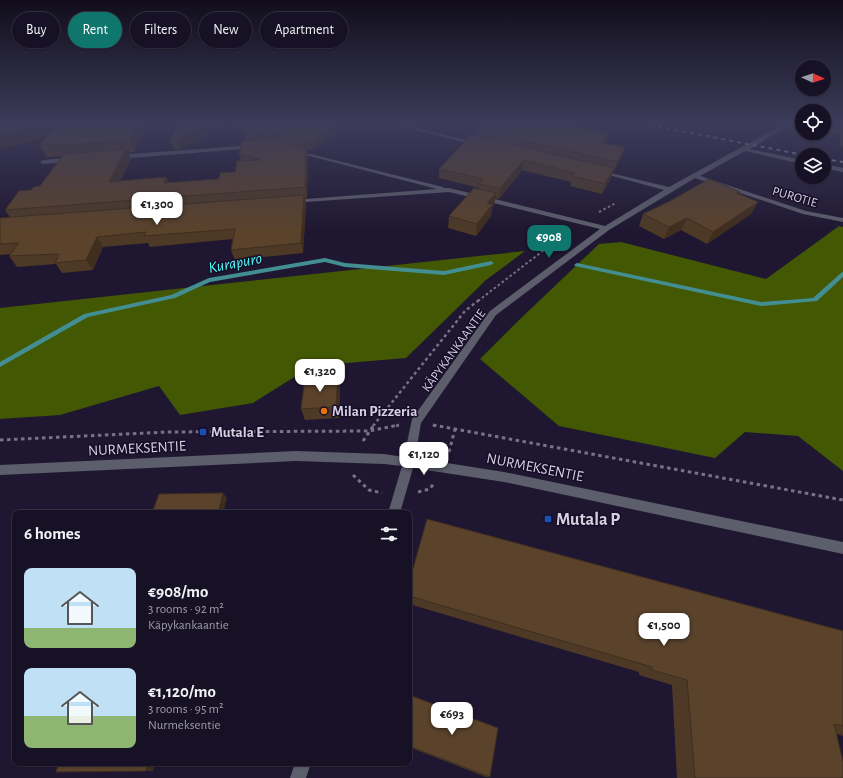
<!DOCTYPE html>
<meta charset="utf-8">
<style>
:root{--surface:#171125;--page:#201a2d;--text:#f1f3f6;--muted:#9e9da7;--line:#363142;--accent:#0f766e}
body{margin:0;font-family:"Alegreya Sans",sans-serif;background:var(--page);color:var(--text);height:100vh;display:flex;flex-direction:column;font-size:15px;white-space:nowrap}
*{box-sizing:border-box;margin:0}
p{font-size:13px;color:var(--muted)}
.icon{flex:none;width:22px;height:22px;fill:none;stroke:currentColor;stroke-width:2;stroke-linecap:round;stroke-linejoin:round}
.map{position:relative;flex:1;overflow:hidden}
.panel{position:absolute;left:12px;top:510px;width:400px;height:256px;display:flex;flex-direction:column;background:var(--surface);border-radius:8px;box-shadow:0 1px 3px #0004,0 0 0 1px var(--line)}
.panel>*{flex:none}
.hud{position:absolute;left:12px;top:12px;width:400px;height:36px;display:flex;gap:8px}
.needle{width:26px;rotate:93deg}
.fabs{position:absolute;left:795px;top:60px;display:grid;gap:8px}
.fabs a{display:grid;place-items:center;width:36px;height:36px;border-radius:50%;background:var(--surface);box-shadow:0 1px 3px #0004,0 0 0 1px var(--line);font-size:20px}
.price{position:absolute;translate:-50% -34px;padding:0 9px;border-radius:8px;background:#fff;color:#222;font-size:13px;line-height:26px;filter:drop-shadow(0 1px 2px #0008)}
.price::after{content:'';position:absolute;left:50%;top:24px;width:12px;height:9px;margin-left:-6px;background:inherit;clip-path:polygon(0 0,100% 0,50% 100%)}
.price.current{background:var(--accent);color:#fff}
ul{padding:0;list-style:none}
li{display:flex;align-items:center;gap:12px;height:100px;padding:0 12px}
li span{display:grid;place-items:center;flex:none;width:112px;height:80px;border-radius:8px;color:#555}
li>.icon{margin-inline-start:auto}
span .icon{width:48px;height:48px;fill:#fffc;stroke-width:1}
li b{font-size:17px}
h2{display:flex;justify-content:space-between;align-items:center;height:48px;padding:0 12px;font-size:17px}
.pill{padding:0 14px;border-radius:18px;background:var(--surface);box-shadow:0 1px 3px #0004,0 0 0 1px var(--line);font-size:14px;line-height:36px}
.pill.current{background:var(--accent);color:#fff}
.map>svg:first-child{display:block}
.forest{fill:#435803}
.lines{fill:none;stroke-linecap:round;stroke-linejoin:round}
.stream{fill:#428e93;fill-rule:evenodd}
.path-far3{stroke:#787288;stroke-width:1.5;stroke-dasharray:2 2;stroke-linecap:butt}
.path-far2{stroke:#787288;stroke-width:2;stroke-dasharray:2.5 2.5;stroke-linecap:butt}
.path-far1{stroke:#787288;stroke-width:2.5;stroke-dasharray:3 3;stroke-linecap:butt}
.path{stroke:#787288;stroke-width:3;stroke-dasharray:3.5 3.5;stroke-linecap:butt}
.minor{fill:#5c5e6c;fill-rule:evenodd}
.rail{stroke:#9994a8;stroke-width:2;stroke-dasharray:4 4;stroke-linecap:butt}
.wall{fill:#4d3925}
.shaded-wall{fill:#3f2e1e}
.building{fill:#5a422b;stroke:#3f2e1e}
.food-dot{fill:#e8710a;stroke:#160e27;stroke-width:1.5}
.transit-dot{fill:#1a4fb4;stroke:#160e27;stroke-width:1.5}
.labels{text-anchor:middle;stroke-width:3;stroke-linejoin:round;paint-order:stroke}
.far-street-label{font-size:13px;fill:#d4d0e2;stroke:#160e27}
.poi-label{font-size:15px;font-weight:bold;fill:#d4d0e2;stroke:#160e27;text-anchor:start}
.street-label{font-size:15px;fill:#d4d0e2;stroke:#160e27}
.water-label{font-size:16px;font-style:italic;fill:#53fafb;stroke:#160e27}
.near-poi-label{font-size:18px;font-weight:bold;fill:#d4d0e2;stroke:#160e27;text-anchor:start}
</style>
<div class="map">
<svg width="843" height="778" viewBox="0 0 843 778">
<rect width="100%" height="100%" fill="#1f1731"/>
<path class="forest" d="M839,226L843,227V471L798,436L745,432L715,458L559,426L480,359L518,321L599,244L621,242L766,279Z
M525,251L486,280L406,358L312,366L253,403L180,415L159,386L60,415L0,419V308Z"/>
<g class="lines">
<path class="stream" d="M325,258L345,263L444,271L491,261L494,263L491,265L444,275L345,267L325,262L210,282L175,298L88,317L0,367V362L84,314L171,295L209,278Z
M577,263L761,302L813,298L841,273L843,272V277L817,301L761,306L575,266L574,265Z"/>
<path class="path-far3" d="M214,129L229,133"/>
<path class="path-far2" d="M599,212L616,203
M478,301L566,233"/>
<path class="path-far1" d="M433,425L436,426
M373,426L465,311L479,300
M396,426L399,425"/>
<path class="path" d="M433,425L843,500
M0,440L167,432L369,431L399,425
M363,441L374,425
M449,452L455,429
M353,475L369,490L382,493
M418,492L430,489L434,483"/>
<path class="minor" d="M383,122H393L482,144L479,146Z
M787,122H794L750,149L802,160V164L745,151L700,176L806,211L843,218V222L803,214L695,178L609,230L496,315L421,423L415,458L504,472L843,542V554L504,482L413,468L400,513H388L402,466L384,464L296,461L0,475V465L296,451L384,454L404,457L412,419L490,311L600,229L449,192L291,203L290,202L293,200L437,189L294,152V150L443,187L444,188H449L605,226L664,190L598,172V170L669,187Z
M254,145L257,147L256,148L117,159L114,157L117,155Z
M71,158L73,159V161L43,164L40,162L43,160Z
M824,164L843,168V172L824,168Z
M295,763H311L306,778H290Z"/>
<path class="rail" d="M635,122L804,155
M824,159L843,162"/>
</g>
<path class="wall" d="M0,122H149L134,152L128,153L131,159L120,181L166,177L169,183L219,179L235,172L241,161L239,154L246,141L244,135L246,130L226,125L180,149H174L170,141L178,122H338V132L311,150L307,149L308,157L307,198H305L306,205L303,253L235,260L231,250L233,239L150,247L148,243L103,247L93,270L62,273L56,264L17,267L9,256L11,254L0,255V218L10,217L5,210L31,190L40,186L62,156L47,157L39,145L46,138L0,149Z
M577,122L576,126L606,141L605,144L625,147L622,156L614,171H613L611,178L602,194L570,186L571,182L522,170L499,199L495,198L494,205L492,207L491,216L476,236L448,228L449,216L479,189V188L439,178V169L476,136V130L486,125L525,127Z
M824,122H843V147H841L839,135L824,132Z
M738,194L758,202L751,214L707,244L681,230L664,239L639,226L643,214Z
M338,376L340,388L339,418L305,420L301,409Z
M409,583L843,631V736L837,734L843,778H677L672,685L639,675V672L409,604Z
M409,695L490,777H486L409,747Z"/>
<path class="shaded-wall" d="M58,122H62L68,133L0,149V135Z
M138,122H149L134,152L129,140Z
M212,122H225L226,125L180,149L176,140Z
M337,122H338V132L311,150L310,142Z
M609,133L606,141L600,152L602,143Z
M625,147L622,156L614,171L617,162Z
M306,148L308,157L307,198L305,187Z
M126,149L131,159L115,192L109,182Z
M524,160L522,170L499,199L500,188Z
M614,168L611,178L602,194L605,184Z
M166,177L171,187L164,183Z
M496,193L494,205L492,207L491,216L476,236L477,224L487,203Z
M304,195L306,205L303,253L301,243Z
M758,202L751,214L707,244L713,232Z
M687,218L681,230L664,239L669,227Z
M97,237L103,247L93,270L86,260Z
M338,376L340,388L339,418L336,407Z
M223,493L227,498L223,513H218Z
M148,763H155L153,771H146Z"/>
<path class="building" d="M0,122H58L0,135Z
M61,122H138L129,140L68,145V144L39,145Z
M178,122H212L176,140L170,141Z
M245,122H337V124L310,142L272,133L244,135L247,123Z
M489,122H502L525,127L529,122H576L574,126L609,133L602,143L625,147L617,162L476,130L482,124L486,125Z
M827,122H843V125Z
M471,135L614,168L605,184L572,176L575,173L524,160L500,188L479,184L484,179L439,169Z
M272,139L306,148L305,187L5,210L19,191L31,190L34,187L40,186L64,154L126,149L109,182L166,177L164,183L219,179L220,173L235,172L237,161L260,160L239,154L242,141Z
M709,179L740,192L737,193L758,202L713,232L687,218L669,227L643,214L670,201Z
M474,188L496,193L487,203L492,205L477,224L449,216Z
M304,195L301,243L231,250L235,229L144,236L146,232L97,237L86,260L55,263L59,254L9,256L19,243L0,244V218Z
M338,376L336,407L301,409L305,378Z
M223,493L218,513H152L159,494Z
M427,519L843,631V726L834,724L843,761V778H695L687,680L652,670V667L409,596V583Z
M409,695L498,728L490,777L409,746Z
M59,763H148L146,771L56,772Z"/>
<linearGradient id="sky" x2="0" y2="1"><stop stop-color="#110d1b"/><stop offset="0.53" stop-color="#3c3c5a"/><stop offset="1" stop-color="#3c3c5a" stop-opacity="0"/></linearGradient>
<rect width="843" height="231" fill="url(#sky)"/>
<circle class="food-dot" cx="324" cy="411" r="4"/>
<g class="transit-dot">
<rect x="199" y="428" width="8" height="8" rx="2"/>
<rect x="544" y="515" width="8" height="8" rx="2"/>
</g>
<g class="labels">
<g class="far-street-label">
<text transform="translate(795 196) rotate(16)" y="5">PUROTIE</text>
<text transform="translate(453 350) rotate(-54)" y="5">KÄPYKANKAANTIE</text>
</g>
<g class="poi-label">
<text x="332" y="416">Milan Pizzeria</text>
<text x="211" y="437">Mutala E</text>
</g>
<g class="street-label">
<text transform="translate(137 448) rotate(-3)" y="5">NURMEKSENTIE</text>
<text transform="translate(535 467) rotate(11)" y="5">NURMEKSENTIE</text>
</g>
<g class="water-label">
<text transform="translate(235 262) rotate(-11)" y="6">Kurapuro</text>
</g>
<g class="near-poi-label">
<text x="556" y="525">Mutala P</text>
</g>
</g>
</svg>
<div class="fabs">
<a><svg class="needle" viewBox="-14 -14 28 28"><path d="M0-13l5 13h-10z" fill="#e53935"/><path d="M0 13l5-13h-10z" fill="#9e9da7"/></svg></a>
<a><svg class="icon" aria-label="locate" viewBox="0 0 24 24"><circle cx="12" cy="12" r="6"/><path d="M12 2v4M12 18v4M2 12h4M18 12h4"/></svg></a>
<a><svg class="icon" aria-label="layers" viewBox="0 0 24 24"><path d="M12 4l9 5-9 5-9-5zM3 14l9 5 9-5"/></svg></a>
</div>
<b class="price" style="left:157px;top:226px">€1,300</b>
<b class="price current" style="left:549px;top:259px">€908</b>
<b class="price" style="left:320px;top:393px">€1,320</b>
<b class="price" style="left:424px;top:476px">€1,120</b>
<b class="price" style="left:664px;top:647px">€1,500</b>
<b class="price" style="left:452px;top:736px">€693</b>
<div class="hud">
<a class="pill">Buy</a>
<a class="pill current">Rent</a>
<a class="pill">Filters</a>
<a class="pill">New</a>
<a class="pill">Apartment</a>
</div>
<section class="panel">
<h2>6 homes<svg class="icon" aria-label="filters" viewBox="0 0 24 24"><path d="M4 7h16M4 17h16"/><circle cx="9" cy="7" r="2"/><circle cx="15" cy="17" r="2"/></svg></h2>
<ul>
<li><span style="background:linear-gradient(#bfe0f5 75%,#8fb573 0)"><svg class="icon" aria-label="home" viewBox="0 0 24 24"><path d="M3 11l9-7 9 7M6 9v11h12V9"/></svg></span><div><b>€908/mo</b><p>3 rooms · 92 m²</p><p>Käpykankaantie</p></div></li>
<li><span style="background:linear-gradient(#bfe0f5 60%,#8fb573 0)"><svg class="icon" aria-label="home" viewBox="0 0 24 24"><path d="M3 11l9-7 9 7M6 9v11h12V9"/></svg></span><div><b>€1,120/mo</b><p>3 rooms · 95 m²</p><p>Nurmeksentie</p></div></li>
</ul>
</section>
</div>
